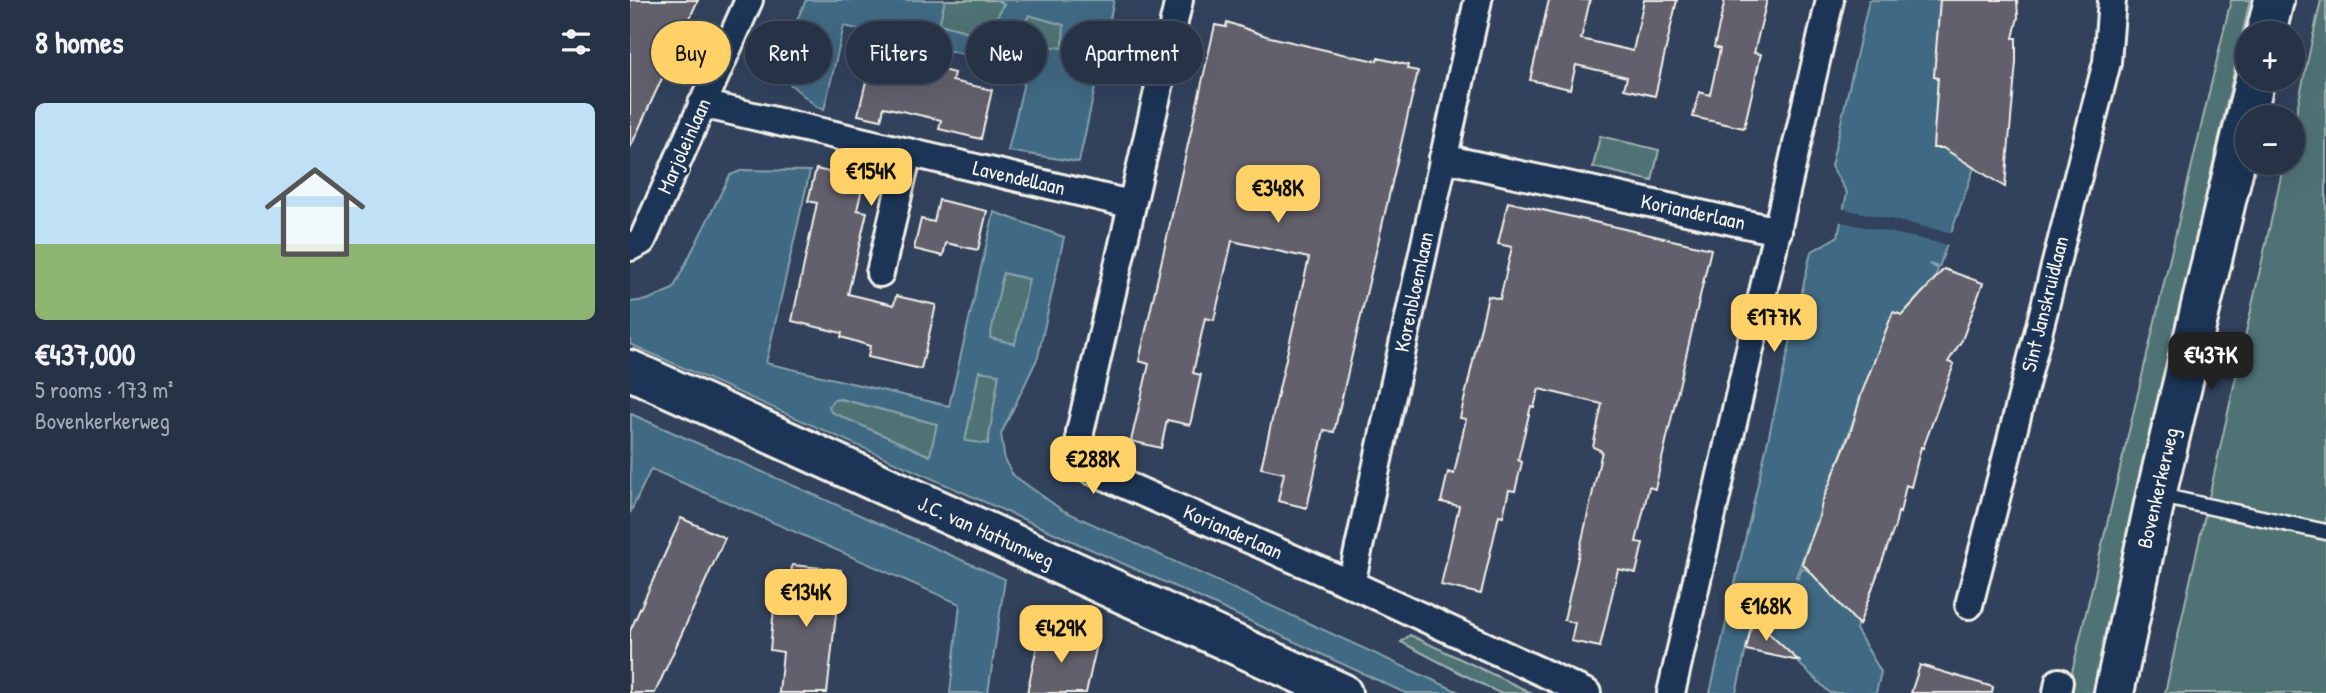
<!DOCTYPE html>
<meta charset="utf-8">
<style>
:root{--surface:#263246;--page:#323e51;--text:#f1f3f6;--muted:#a4aab3;--line:#424d5f;--accent:#ffd166}
body{margin:0;font-family:"Patrick Hand",sans-serif;background:var(--page);color:var(--text);height:100vh;display:flex;flex-direction:column;font-size:26px;white-space:nowrap}
*{box-sizing:border-box;margin:0}
p{font-size:23px;color:var(--muted)}
.icon{flex:none;width:38px;height:38px;fill:none;stroke:currentColor;stroke-width:2;stroke-linecap:round;stroke-linejoin:round}
.map{position:relative;flex:1;overflow:hidden}
.sheet{display:flex;flex-direction:column;background:var(--surface);width:630px}
.sheet>*{flex:none}
.hud{position:absolute;left:21px;top:21px;width:665px;height:63px;display:flex;gap:14px}
.controls{position:absolute;left:1605px;top:21px;display:grid;gap:14px}
.controls a{display:grid;place-items:center;width:70px;height:70px;border-radius:50%;background:var(--surface);box-shadow:0 7px 28px #0002,0 0 0 2px var(--line);font-size:35px}
.price{position:absolute;translate:-50% -60px;padding:0 16px;border-radius:14px;background:var(--accent);color:#111;font-size:23px;line-height:46px;filter:drop-shadow(0 2px 4px #0008)}
.price::after{content:'';position:absolute;left:50%;top:42px;width:21px;height:16px;margin-left:-10px;background:inherit;clip-path:polygon(0 0,100% 0,50% 100%)}
.price.current{background:#222;color:#fff}
ul{padding:0;list-style:none}
li{display:grid;align-content:center;gap:14px;height:371px;padding:0 35px}
li span{display:grid;place-items:center;height:217px;border-radius:10px;color:#555}
li>.icon{margin-inline-start:auto}
span .icon{width:126px;height:126px;fill:#fffc;stroke-width:1}
li b{font-size:30px}
h2{display:flex;justify-content:space-between;align-items:center;height:84px;padding:0 35px;font-size:30px}
.tag{padding:0 24px;border-radius:32px;background:var(--surface);box-shadow:0 7px 28px #0002,0 0 0 2px var(--line);font-size:24px;line-height:63px}
.tag.current{background:var(--accent);color:#111}
main{display:flex;flex:1;min-height:0}
.map>svg:first-child{display:block}
.green{fill:#4f7374;stroke:#a2b2ae;stroke-width:2}
.water{fill:#3f6b83;stroke:#87a1ab;stroke-width:2;fill-rule:evenodd}
.pier{fill:#32425d}
.building{fill:#62606c;stroke:#f4f1e8;stroke-width:2}
.lines{fill:none;stroke-linecap:round;stroke-linejoin:round}
.lane-casing{stroke:#f4f1e8;stroke-width:19}
.street-casing{stroke:#f4f1e8;stroke-width:32}
.secondary-casing{stroke:#f4f1e8;stroke-width:44}
.lane{stroke:#1d3557;stroke-width:14}
.street{stroke:#1d3557;stroke-width:26}
.secondary{stroke:#1d3557;stroke-width:38}
.labels{text-anchor:middle;stroke-width:6;stroke-linejoin:round;paint-order:stroke}
.street-label{font-size:21px;fill:#f4f1e8;stroke:#1d3557}
</style>
<main>
<section class="sheet">
<h2>8 homes<svg class="icon" aria-label="filters" viewBox="0 0 24 24"><path d="M4 7h16M4 17h16"/><circle cx="9" cy="7" r="2"/><circle cx="15" cy="17" r="2"/></svg></h2>
<ul>
<li><span style="background:linear-gradient(#bfe0f5 65%,#8fb573 0)"><svg class="icon" aria-label="home" viewBox="0 0 24 24"><path d="M3 11l9-7 9 7M6 9v11h12V9"/></svg></span><div><b>€437,000</b><p>5 rooms · 173 m²</p><p>Bovenkerkerweg</p></div></li>
</ul>
</section>
<div class="map">
<svg width="1696" height="693" viewBox="0 0 1696 693">
<rect width="100%" height="100%" fill="#32425d"/>
<filter id="ink" filterUnits="userSpaceOnUse"><feTurbulence type="fractalNoise" baseFrequency=".0143" numOctaves="2"/><feDisplacementMap in="SourceGraphic" scale="14" xChannelSelector="R" yChannelSelector="G"/><feConvolveMatrix kernelMatrix="1 2 1 2 8 2 1 2 1" color-interpolation-filters="sRGB"/></filter>
<g filter="url(#ink)">
<path class="green" d="M315,0H367L374,3L358,37L309,24Z
M1601,0H1620L1464,693H1437Z
M1691,0H1696V693H1535L1654,163H1662L1663,127Z
M398,15L434,25L433,48L384,42Z
M970,136L1029,150L1022,181L963,167Z
M373,273L399,279L386,344L359,338Z
M349,371L369,374L358,444L335,441Z
M211,399L307,424L300,456L200,412L199,406L203,400Z
M780,635L902,693H869L771,642Z"/>
<path class="water" d="M176,0H315L309,24L357,37L374,4L367,0H484L449,162L378,151L397,69L214,26L194,110L187,107L147,73L154,48ZM399,15L434,25L433,48L385,42Z
M1239,0H1310L1304,77L1308,78L1303,148H1315L1344,168L1309,267L1299,264L1308,269L1305,279L1272,315L1263,312L1166,577L1168,578L1172,568C1195,576 1205,609 1229,618L1226,629L1251,672L1246,693H1200L1123,619L1106,693H1080L1181,252L1208,236L1217,193L1201,166Z
M113,170L180,171L136,363L319,406L364,212L434,237L408,357L371,434L375,461L383,475L432,510L831,693H775L568,597L0,344V302L17,300L43,289L100,175ZM373,273L399,279L385,344L360,338ZM349,371L369,374L358,444L335,441ZM211,399L307,424L300,456L201,412L199,406L203,400Z
M1,414L375,579L358,693H320L330,604L21,469L0,513Z"/>
<path class="pier" d="M1210,208L1323,233L1318,245L1207,221Z"/>
<path class="building" d="M0,0H68L0,148Z
M919,0H960L951,39L1003,51L1014,0H1047L1025,96L994,89L997,77L946,65L940,89L900,80Z
M1095,0H1137L1124,53L1131,54L1114,128L1063,117L1069,92L1080,95L1090,49L1084,47Z
M1310,0H1387L1388,17L1383,38H1386V62L1375,187L1313,148H1303L1308,78L1304,77Z
M597,22L636,36L712,54L747,61L748,58L778,65L777,69L788,71L704,432L694,430L677,508L648,501L654,473L631,468L679,258L602,241L584,320L575,318L563,373L571,375L560,425L537,420L531,448L501,441L519,364L509,361L585,25L596,27Z
M250,54L324,73L322,81L362,90L351,139L309,129L311,120L254,107L251,120L228,115L238,73L245,75Z
M186,169L234,180L227,210L237,212L218,294L264,305L266,296L306,305L291,369L238,357L240,346L211,337L212,333L162,321L187,203L178,201Z
M309,200L357,211L348,250L316,243L313,256L284,249L291,219L304,222Z
M878,202L1081,249L1025,489L1019,487L1006,542L1013,543L1006,573L988,569L970,647L941,641L945,623L934,620L972,451L963,447L972,404L909,389L904,407L901,406L888,460L892,462L885,491L879,490L873,516L869,515L851,594L811,585L829,506L811,502L818,472L824,474L836,419L830,418L858,296L870,299L882,247L868,244Z
M1314,269L1353,283L1332,340L1318,362L1324,364L1293,448L1291,447L1281,487L1276,485L1270,513L1268,512L1265,526L1229,625L1172,563L1189,518L1192,502L1220,434L1231,395L1263,312L1272,315Z
M51,518L95,538L25,693H0V631Z
M162,565L211,570L197,693H149L153,652L140,650L146,587L160,588Z
M1123,619L1169,661L1116,650Z
M410,632L467,644L456,693H397Z
M1290,665L1363,687L1362,693H1281Z"/>
<g class="lines">
<g class="lane-casing">
<path id="lane" d="M1526,495L1696,532"/>
</g>
<g class="street-casing">
<path id="street" d="M549,0L450,432V460L461,470L721,584L957,693
M72,104L500,204
M813,158L1148,231
M0,247L12,241L119,0
M250,273L278,152
M721,584L848,0
M1339,605L1477,62L1482,0
M1041,693L1200,0
M1427,693L1429,682"/>
</g>
<g class="secondary-casing">
<path id="secondary" d="M1636,33L1644,0
M0,370L712,693
M1484,693L1526,495L1625,79"/>
</g>
<use href="#lane" class="lane"/>
<use href="#street" class="street"/>
<use href="#secondary" class="secondary"/>
</g>
</g>
<g class="labels">
<g class="street-label">
<text transform="translate(54 146) rotate(-66)" y="7">Marjoleinlaan</text>
<text transform="translate(389 178) rotate(13)" y="7">Lavendellaan</text>
<text transform="translate(1063 212) rotate(12)" y="7">Korianderlaan</text>
<text transform="translate(784 292) rotate(-78)" y="7">Korenbloemlaan</text>
<text transform="translate(1415 304) rotate(-76)" y="7">Sint Janskruidlaan</text>
<text transform="translate(1528 488) rotate(-77)" y="7">Bovenkerkerweg</text>
<text transform="translate(356 532) rotate(24)" y="7">J.C. van Hattumweg</text>
<text transform="translate(603 532) rotate(24)" y="7">Korianderlaan</text>
</g>
</g>
</svg>
<div class="controls">
<a>+</a>
<a>−</a>
</div>
<b class="price" style="left:241px;top:208px">€154K</b>
<b class="price" style="left:648px;top:225px">€348K</b>
<b class="price" style="left:1144px;top:354px">€177K</b>
<b class="price current" style="left:1581px;top:392px">€437K</b>
<b class="price" style="left:463px;top:496px">€288K</b>
<b class="price" style="left:176px;top:629px">€134K</b>
<b class="price" style="left:1136px;top:643px">€168K</b>
<b class="price" style="left:431px;top:665px">€429K</b>
<div class="hud">
<a class="tag current">Buy</a>
<a class="tag">Rent</a>
<a class="tag">Filters</a>
<a class="tag">New</a>
<a class="tag">Apartment</a>
</div>
</div>
</main>
